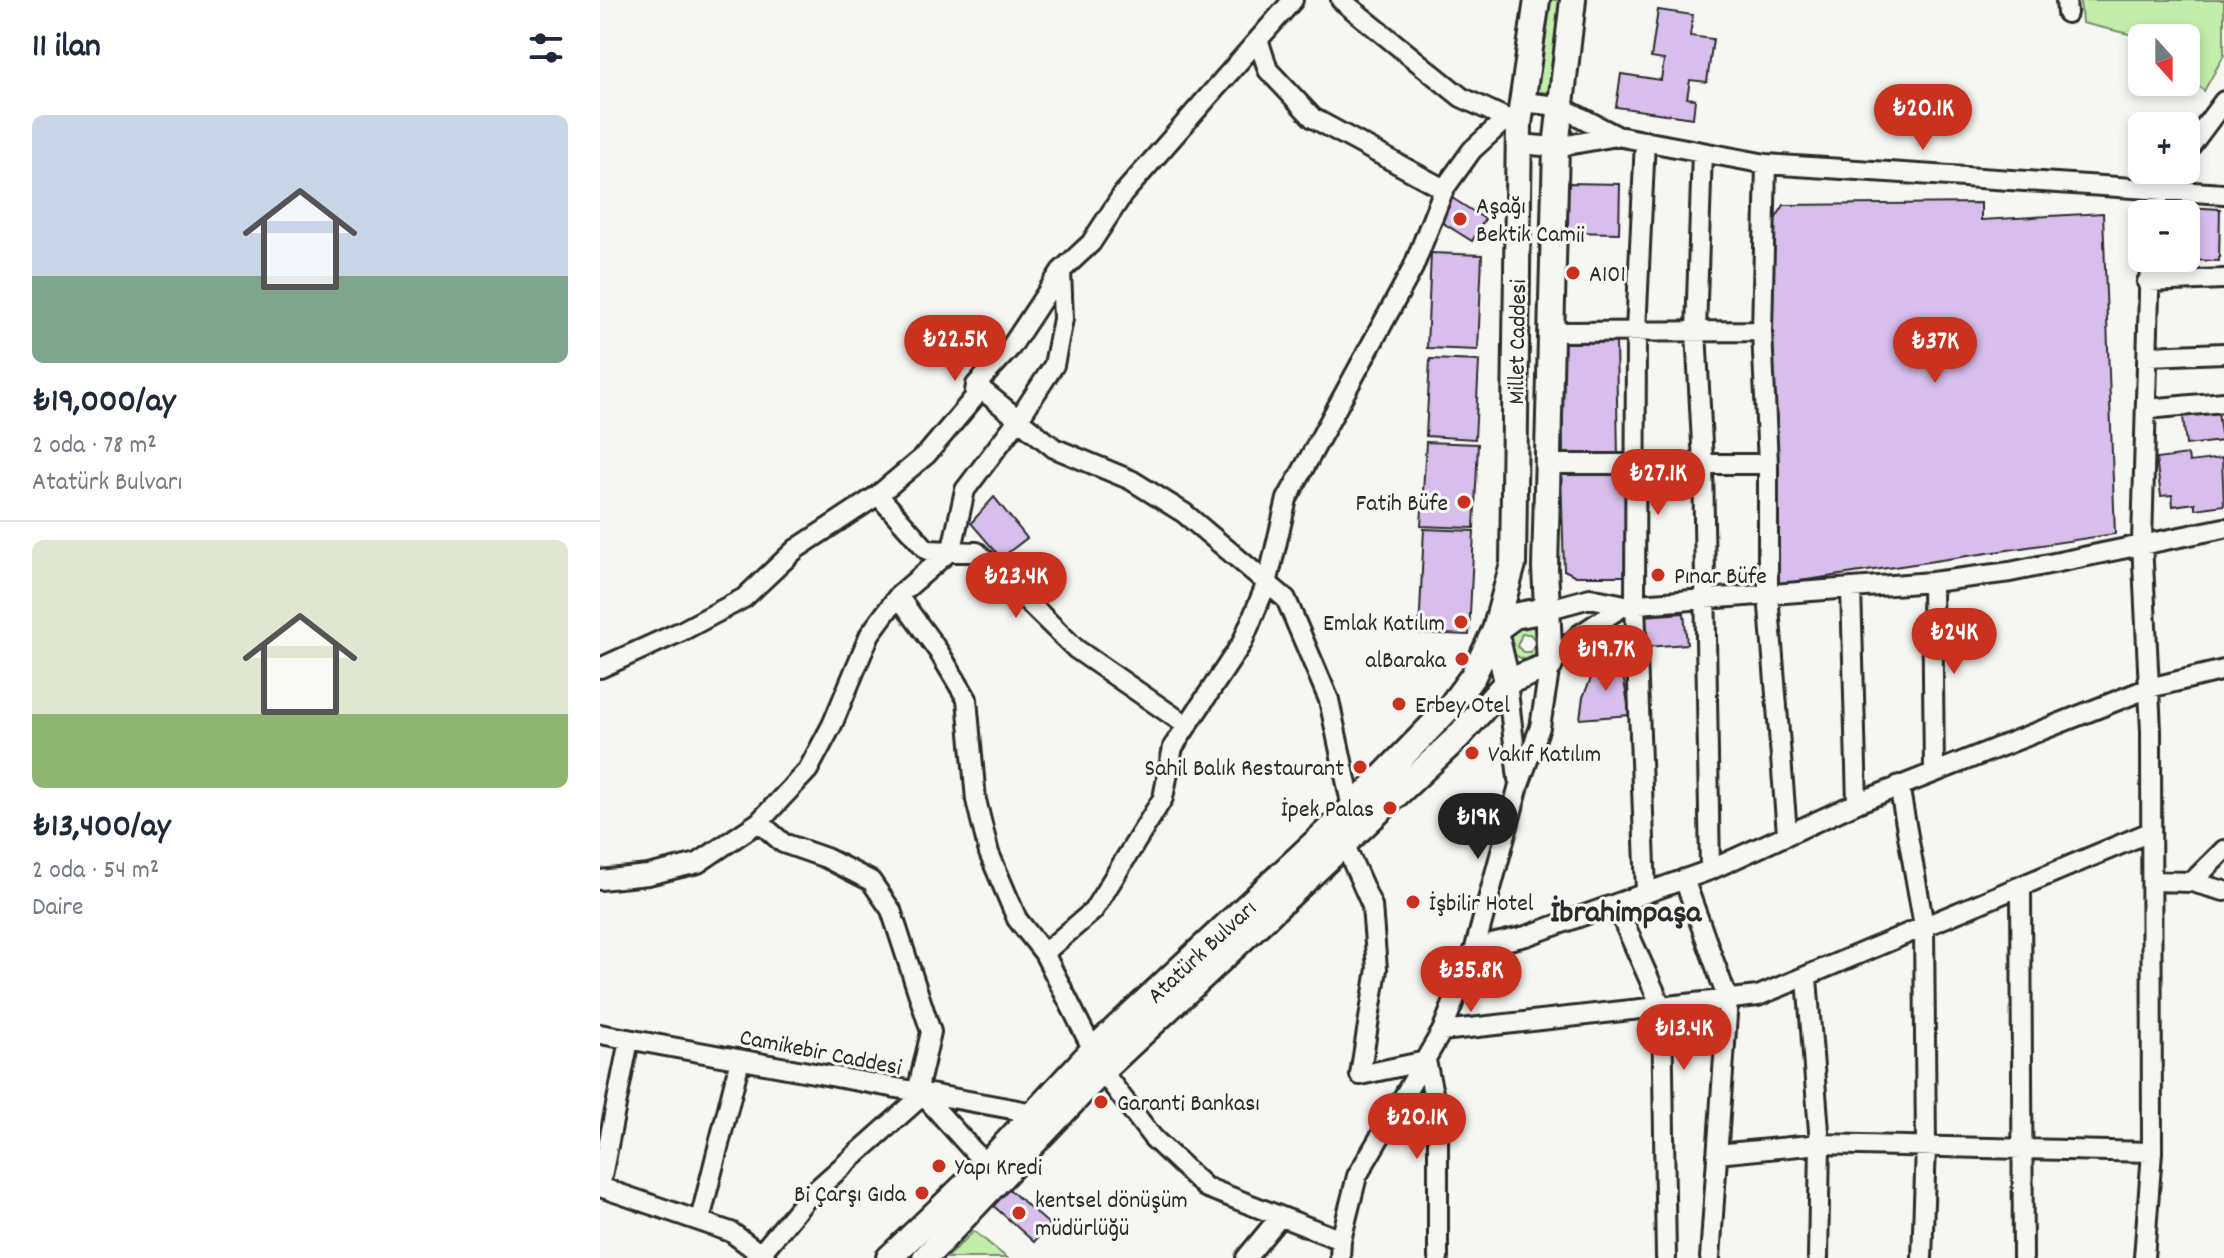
<!DOCTYPE html>
<html lang="tr">
<meta charset="utf-8">
<style>
:root{--surface:#fff;--page:#f2f2f3;--text:#1f2937;--muted:#747a83;--line:#e0e1e3;--accent:#c8321e}
body{margin:0;font-family:Dekko,sans-serif;background:var(--page);color:var(--text);height:100vh;display:flex;flex-direction:column;font-size:30px;white-space:nowrap}
*{box-sizing:border-box;margin:0}
p{font-size:26px;color:var(--muted)}
.icon{flex:none;width:44px;height:44px;fill:none;stroke:currentColor;stroke-width:2;stroke-linecap:round;stroke-linejoin:round}
.map{position:relative;flex:1;overflow:hidden}
.sheet{display:flex;flex-direction:column;background:var(--surface);width:600px}
.sheet>*{flex:none}
.needle{width:52px;rotate:159deg}
.controls{position:absolute;left:1528px;top:24px;display:grid;gap:16px}
.controls a{display:grid;place-items:center;width:72px;height:72px;border-radius:12px;background:var(--surface);box-shadow:0 4px 12px #0003;font-size:40px}
.price{position:absolute;translate:-50% -68px;padding:0 18px;border-radius:28px;background:var(--accent);color:#fff;font-size:26px;line-height:52px;filter:drop-shadow(0 2px 4px #0008)}
.price::after{content:'';position:absolute;left:50%;top:48px;width:24px;height:18px;margin-left:-12px;background:inherit;clip-path:polygon(0 0,100% 0,50% 100%)}
.price.active{background:#222;color:#fff}
ul{padding:0;list-style:none}
li{display:grid;align-content:center;gap:16px;height:424px;padding:0 32px}
li+li{border-top:2px solid var(--line)}
li span{display:grid;place-items:center;height:248px;border-radius:12px;color:#555}
li>.icon{margin-inline-start:auto}
span .icon{width:144px;height:144px;fill:#fffc;stroke-width:1}
li b{font-size:34px}
h2{display:flex;justify-content:space-between;align-items:center;height:96px;padding:0 32px;font-size:34px}
main{display:flex;flex:1;min-height:0}
.map>svg:first-child{display:block}
.green{fill:#c2edaa;stroke:#768c6a;stroke-width:2;fill-rule:evenodd}
.building{fill:#d8beed;stroke:#2b2b2b;stroke-width:2}
.lines{fill:none;stroke-linecap:round;stroke-linejoin:round}
.minor-casing{stroke:#2b2b2b;stroke-width:24}
.major-casing{stroke:#2b2b2b;stroke-width:30}
.minor{stroke:#f6f6f2;stroke-width:18}
.major{stroke:#f6f6f2;stroke-width:24}
.poi-dot{fill:#c8321e;stroke:#f6f6f2;stroke-width:3}
.labels{text-anchor:middle;stroke-width:6;stroke-linejoin:round;paint-order:stroke}
.poi-label{font-size:24px;fill:#2b2b2b;stroke:#f6f6f2;text-anchor:start}
.street-label{font-size:24px;fill:#2b2b2b;stroke:#f6f6f2}
.district-label{font-size:32px;font-weight:bold;fill:#2b2b2b;stroke:#f6f6f2}
</style>
<main>
<section class="sheet">
<h2>11 ilan<svg class="icon" aria-label="filters" viewBox="0 0 24 24"><path d="M4 7h16M4 17h16"/><circle cx="9" cy="7" r="2"/><circle cx="15" cy="17" r="2"/></svg></h2>
<ul>
<li><span style="background:linear-gradient(#c9d6e8 65%,#7fa58c 0)"><svg class="icon" aria-label="home" viewBox="0 0 24 24"><path d="M3 11l9-7 9 7M6 9v11h12V9"/></svg></span><div><b>₺19,000/ay</b><p>2 oda · 78 m²</p><p>Atatürk Bulvarı</p></div></li>
<li><span style="background:linear-gradient(#dfe7d0 70%,#8fb573 0)"><svg class="icon" aria-label="home" viewBox="0 0 24 24"><path d="M3 11l9-7 9 7M6 9v11h12V9"/></svg></span><div><b>₺13,400/ay</b><p>2 oda · 54 m²</p><p>Daire</p></div></li>
</ul>
</section>
<div class="map">
<svg width="1624" height="1258" viewBox="0 0 1624 1258">
<rect width="100%" height="100%" fill="#f6f6f2"/>
<filter id="ink" filterUnits="userSpaceOnUse"><feTurbulence type="fractalNoise" baseFrequency=".0125" numOctaves="2"/><feDisplacementMap in="SourceGraphic" scale="16" xChannelSelector="R" yChannelSelector="G"/><feConvolveMatrix kernelMatrix="1 2 1 2 8 2 1 2 1" color-interpolation-filters="sRGB"/></filter>
<g filter="url(#ink)">
<path class="green" d="M947,0H962L950,93L933,91Z
M1480,0H1624V55L1604,91L1586,74V38H1546L1482,23Z
M928,625L939,630L941,652L925,660L914,655L908,644L912,632ZM922,634H930L936,641L931,652H923L917,646Z
M374,1231L407,1258H346Z"/>
<path class="building" d="M1058,10L1093,15L1090,36L1113,39L1107,82L1090,80L1087,98L1095,99L1093,118L1016,107L1021,74L1061,80L1064,60L1051,58Z
M968,183L1020,184L1019,233L966,232Z
M849,196L885,219L872,241L835,218Z
M1381,203V220L1503,213L1515,534L1173,585L1169,229L1184,205Z
M1586,207L1620,209L1619,261L1587,260Z
M831,253L882,255L878,350L827,348Z
M1016,342L1018,459H963L962,343Z
M830,359L879,361L875,439L826,436Z
M1618,412L1622,441L1586,445L1583,416Z
M826,442L878,444L874,528L821,526Z
M1588,455L1589,462L1622,458L1624,505L1595,509V503L1573,506L1572,495L1561,496L1556,459Z
M1027,469L1030,576H976L964,570L961,472Z
M394,497L427,538L401,558L371,523Z
M824,529L874,531L869,635L819,633Z
M1084,613L1087,644L1046,647L1043,616Z
M1019,652L1030,715L980,719L983,697L991,678Z
M404,1185L449,1224L434,1242L389,1202Z"/>
<g class="lines">
<g class="minor-casing">
<path id="minor" d="M741,0L861,97L916,123
M1466,0L1467,13
M659,42L668,70L713,118L844,189
M922,102L959,106L1017,136L1166,164L1624,194
M1045,141L1036,331L1035,604L1046,892
M918,144L956,147L1017,136
M1102,152L1096,331L1103,463L1110,870
M1586,152L1624,101
M1166,164L1162,331L1168,464V594L1187,833
M1556,214L1560,187L1572,170
M1547,282L1624,279
M951,332L1162,331
M1548,356L1624,353
M376,385L454,448L531,480L584,513L686,599L729,700L752,808
M1547,409L1624,402
M948,464H1168
M278,495L327,550L377,552L476,649L586,725
M1332,582L1334,771
M1251,588L1257,803
M298,596L339,652L367,699L376,800L389,853L417,919L444,953L493,1050
M946,610L990,598L1025,605L1332,582L1410,572L1624,528
M0,668L82,631L144,598L196,549L278,495L327,454L374,398L376,385L411,347L461,271L491,243L523,194L693,0
M907,682L918,779
M1299,785L1324,926L1326,1146L1322,1258
M159,822L183,843L226,858L271,881L291,910L331,1032L319,1084L323,1095L386,1165
M744,843L772,906L777,969L760,1075L826,1061
M1084,879L1128,1000L1110,1258
M0,880L48,875L98,863L159,822L208,770L232,725L270,634L298,596L352,549L365,490L418,420L454,365L463,319L461,271
M1553,881L1592,882L1624,891
M1592,882L1624,850
M1421,888L1423,1258
M1016,905L1062,1008L1066,1258
M875,948L926,936L1110,870L1257,803L1549,688L1624,670
M444,953L493,911L563,798L573,747L642,643L668,580L687,499L813,268L844,189L872,150L907,118
M1207,978L1220,1144L1218,1258
M842,1031L1158,996L1550,832
M0,1034L434,1113
M826,1061L838,1116V1258
M502,1071L553,1138L605,1187L741,1240
M1117,1154L1220,1144L1552,1152
M0,1186L29,1040
M0,1187L131,1232L166,1258
M100,1220L140,1060
M157,1258L208,1197L323,1095
M646,1258L679,1218
M740,1258L741,1240L757,1176L842,1031L875,948L919,785L940,727L950,665L979,635L1025,605
M1544,1258L1552,1152L1551,731L1542,542L1550,258"/>
</g>
<g class="major-casing">
<path id="major" d="M907,682L895,630L913,564L919,124L937,0
M289,1258L386,1165L493,1050L752,808L850,707L873,676L895,630L914,616L946,610
M325,1258L502,1071L858,737L907,682L950,665L945,568L956,147L973,0"/>
</g>
<use href="#minor" class="minor"/>
<use href="#major" class="major"/>
</g>
</g>
<g class="poi-dot">
<circle cx="860" cy="219" r="8"/>
<circle cx="973" cy="273" r="8"/>
<circle cx="864" cy="502" r="8"/>
<circle cx="1058" cy="575" r="8"/>
<circle cx="861" cy="622" r="8"/>
<circle cx="862" cy="659" r="8"/>
<circle cx="799" cy="704" r="8"/>
<circle cx="872" cy="753" r="8"/>
<circle cx="760" cy="767" r="8"/>
<circle cx="790" cy="808" r="8"/>
<circle cx="813" cy="902" r="8"/>
<circle cx="501" cy="1102" r="8"/>
<circle cx="339" cy="1166" r="8"/>
<circle cx="322" cy="1193" r="8"/>
<circle cx="419" cy="1213" r="8"/>
</g>
<g class="labels">
<g class="poi-label">
<text x="876" y="213">Aşağı<tspan x="876" dy="28">Bektik Camii</tspan></text>
<text x="989" y="281">A101</text>
<text x="848" y="510" text-anchor="end">Fatih Büfe</text>
<text x="1074" y="583">Pınar Büfe</text>
<text x="845" y="630" text-anchor="end">Emlak Katılım</text>
<text x="846" y="667" text-anchor="end">alBaraka</text>
<text x="815" y="712">Erbey Otel</text>
<text x="888" y="761">Vakıf Katılım</text>
<text x="744" y="775" text-anchor="end">Sahil Balık Restaurant</text>
<text x="774" y="816" text-anchor="end">İpek Palas</text>
<text x="829" y="910">İşbilir Hotel</text>
<text x="517" y="1110">Garanti Bankası</text>
<text x="355" y="1174">Yapı Kredi</text>
<text x="306" y="1201" text-anchor="end">Bi Çarşı Gıda</text>
<text x="435" y="1207">kentsel dönüşüm<tspan x="435" dy="28">müdürlüğü</tspan></text>
</g>
<g class="street-label">
<text transform="translate(916 342) rotate(-89)" y="8">Millet Caddesi</text>
<text transform="translate(601 951) rotate(-43)" y="8">Atatürk Bulvarı</text>
<text transform="translate(221 1051) rotate(11)" y="8">Camikebir Caddesi</text>
</g>
<g class="district-label">
<text x="1026" y="921">İbrahimpaşa</text>
</g>
</g>
</svg>
<div class="controls">
<a><svg class="needle" viewBox="-14 -14 28 28"><path d="M0-13l5 13h-10z" fill="#e53935"/><path d="M0 13l5-13h-10z" fill="#747a83"/></svg></a>
<a>+</a>
<a>−</a>
</div>
<b class="price" style="left:1323px;top:152px">₺20.1K</b>
<b class="price" style="left:355px;top:383px">₺22.5K</b>
<b class="price" style="left:1335px;top:385px">₺37K</b>
<b class="price" style="left:1058px;top:517px">₺27.1K</b>
<b class="price" style="left:416px;top:620px">₺23.4K</b>
<b class="price" style="left:1354px;top:676px">₺24K</b>
<b class="price" style="left:1006px;top:693px">₺19.7K</b>
<b class="price active" style="left:878px;top:861px">₺19K</b>
<b class="price" style="left:871px;top:1014px">₺35.8K</b>
<b class="price" style="left:1084px;top:1072px">₺13.4K</b>
<b class="price" style="left:817px;top:1161px">₺20.1K</b>
</div>
</main>
